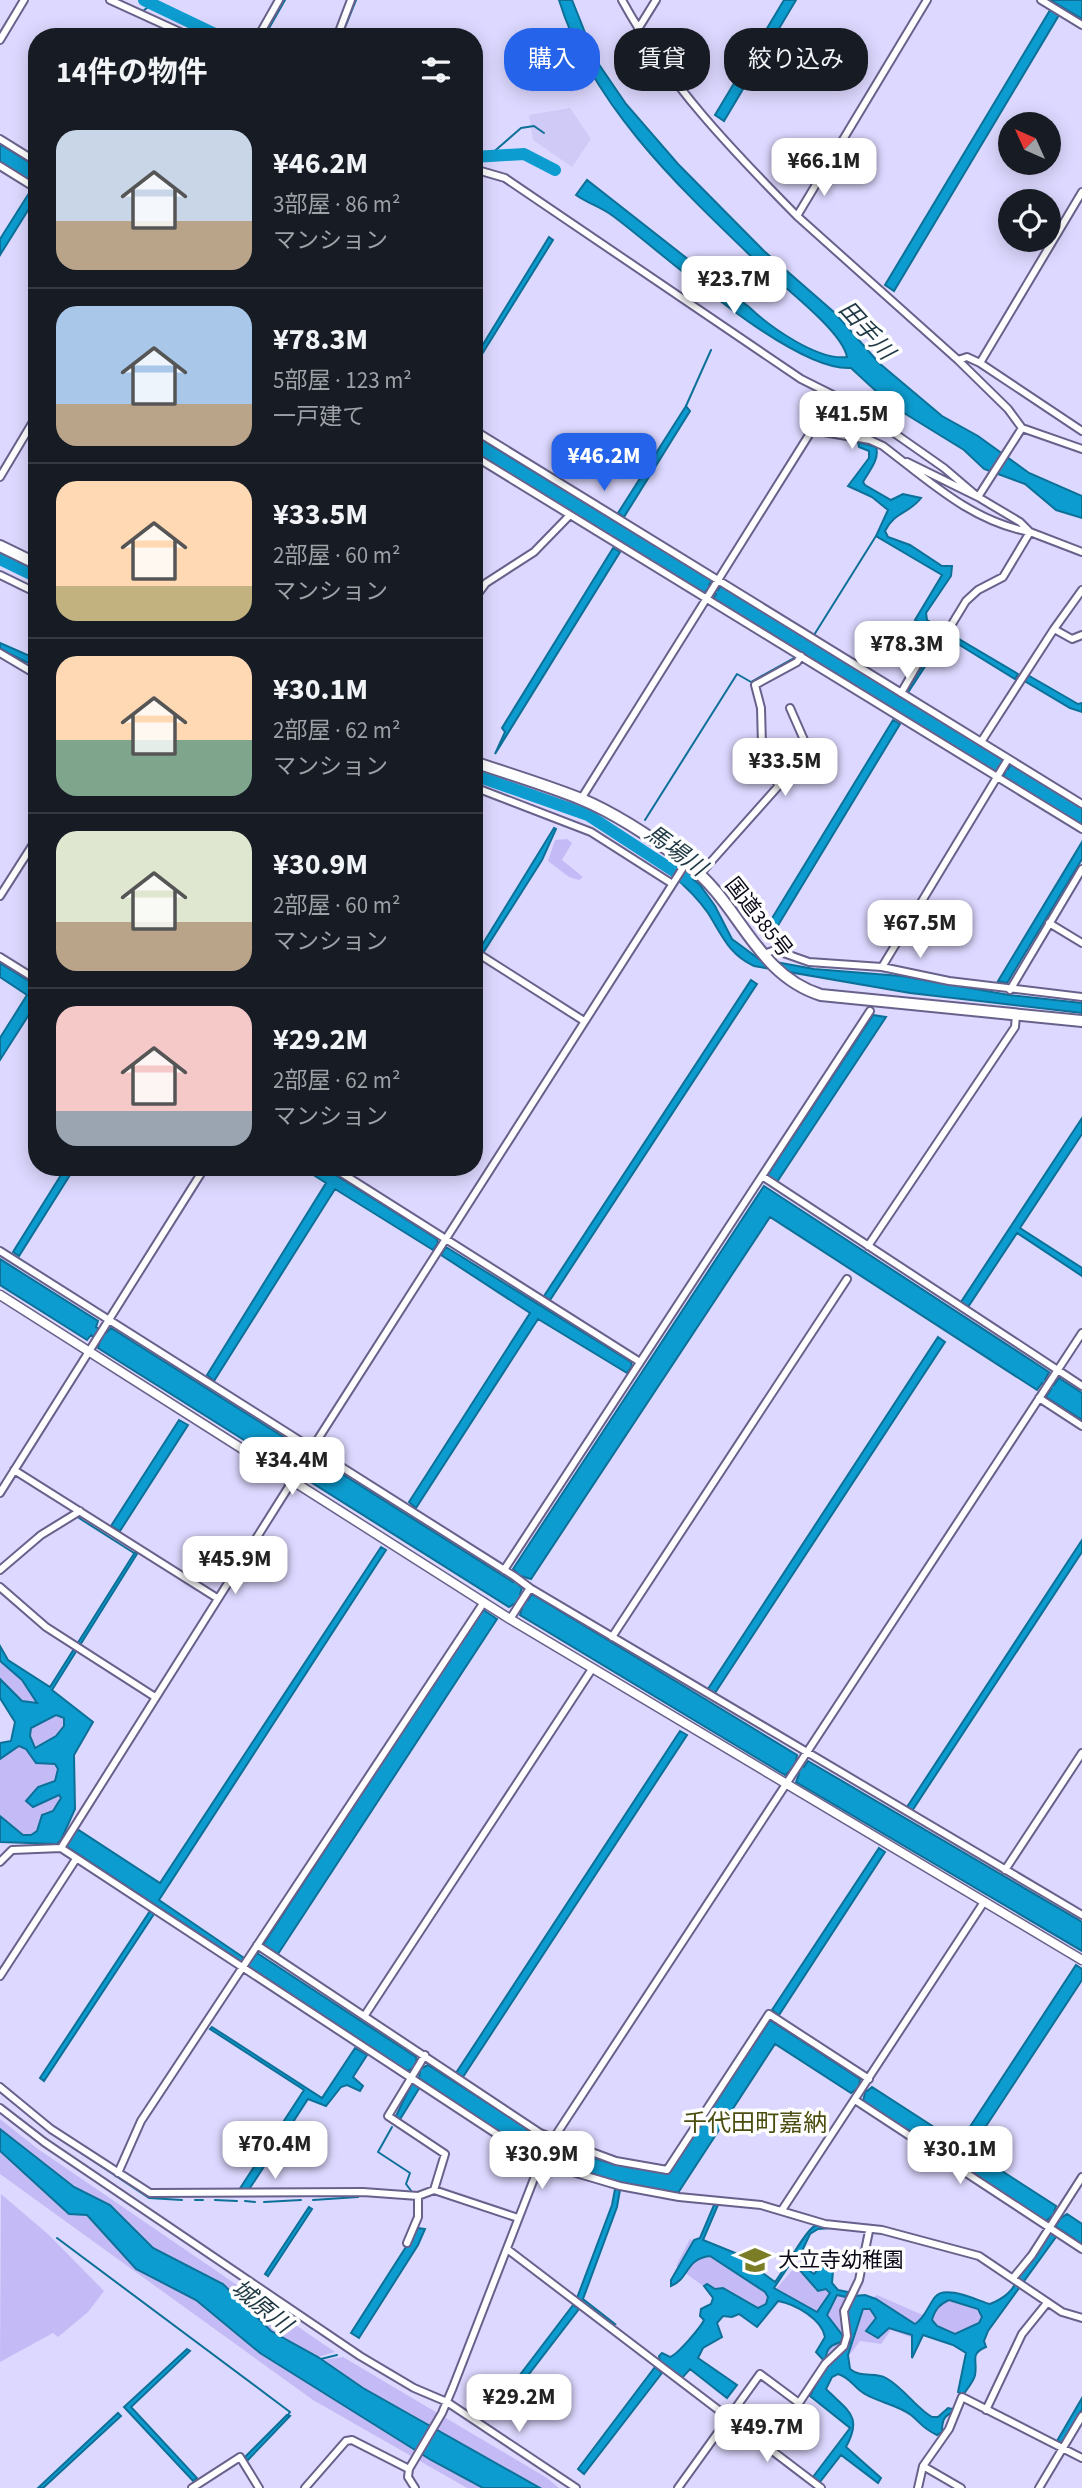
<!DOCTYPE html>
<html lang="ja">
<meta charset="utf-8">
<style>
:root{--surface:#171b24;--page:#20242c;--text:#f1f3f6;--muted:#9ea1a6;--line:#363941;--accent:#2563eb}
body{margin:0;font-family:"Source Sans 3","Noto Sans JP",sans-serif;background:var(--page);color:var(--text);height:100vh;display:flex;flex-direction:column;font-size:26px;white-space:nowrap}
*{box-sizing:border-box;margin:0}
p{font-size:23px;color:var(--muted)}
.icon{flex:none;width:38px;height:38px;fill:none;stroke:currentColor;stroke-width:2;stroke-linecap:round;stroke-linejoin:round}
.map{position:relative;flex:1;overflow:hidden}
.sheet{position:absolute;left:28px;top:28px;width:455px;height:1148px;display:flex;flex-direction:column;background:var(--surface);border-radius:28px;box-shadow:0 4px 18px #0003}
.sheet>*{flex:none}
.banner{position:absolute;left:504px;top:28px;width:472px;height:63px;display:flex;gap:14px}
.needle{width:46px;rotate:315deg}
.controls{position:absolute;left:998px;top:112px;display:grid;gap:14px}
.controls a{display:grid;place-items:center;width:63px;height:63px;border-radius:50%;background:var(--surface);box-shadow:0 4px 18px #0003;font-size:35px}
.price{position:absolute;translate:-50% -60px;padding:0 16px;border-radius:14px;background:#fff;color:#222;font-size:23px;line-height:46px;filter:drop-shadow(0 2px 4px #0008)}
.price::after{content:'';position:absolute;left:50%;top:42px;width:21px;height:16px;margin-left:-10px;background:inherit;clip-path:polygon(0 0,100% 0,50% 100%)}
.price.on{background:var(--accent);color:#fff}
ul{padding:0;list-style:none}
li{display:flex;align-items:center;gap:21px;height:175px;padding:0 28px}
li+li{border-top:2px solid var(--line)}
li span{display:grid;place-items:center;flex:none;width:196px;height:140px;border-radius:21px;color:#555}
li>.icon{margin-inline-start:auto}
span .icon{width:84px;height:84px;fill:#fffc;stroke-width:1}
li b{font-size:30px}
h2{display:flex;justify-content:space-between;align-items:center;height:84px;padding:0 28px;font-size:30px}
.pill{padding:0 24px;border-radius:28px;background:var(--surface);box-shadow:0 4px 18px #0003;font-size:24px;line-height:63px}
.pill.on{background:var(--accent);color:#fff}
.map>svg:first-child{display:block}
.built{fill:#d0caf6}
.green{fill:#c4bbf6}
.water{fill:#0d9ccf;stroke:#0d7098;stroke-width:2;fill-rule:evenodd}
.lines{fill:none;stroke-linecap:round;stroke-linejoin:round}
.stream{stroke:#0d7098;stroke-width:2}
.river{stroke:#0d9ccf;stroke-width:12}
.minor-casing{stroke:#68618b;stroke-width:10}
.tertiary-casing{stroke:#68618b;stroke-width:11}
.trunk-casing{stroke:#68618b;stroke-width:14}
.minor{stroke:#fff;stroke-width:6}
.tertiary{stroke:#fff;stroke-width:8}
.trunk{stroke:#fff;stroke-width:10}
.labels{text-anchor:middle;stroke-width:7;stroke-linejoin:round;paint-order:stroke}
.street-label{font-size:21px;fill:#0c0818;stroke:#fefefe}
.poi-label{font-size:21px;fill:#0c0818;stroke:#fefefe;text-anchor:start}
.water-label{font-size:23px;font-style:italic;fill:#1e3844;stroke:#fefefe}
.quarter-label{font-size:24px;fill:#4c4e11;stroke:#fefefe}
</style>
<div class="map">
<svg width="1082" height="2488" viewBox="0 0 1082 2488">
<rect width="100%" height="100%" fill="#ddd8ff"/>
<path class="built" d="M570,108L591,139L572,167L533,140L529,115Z"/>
<path class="green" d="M567,839L572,843L562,860L583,877L579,880L569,877L548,861L555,840Z
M0,1655L83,1723L64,1748L68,1805L51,1835L23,1840L0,1828V1753L19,1741L27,1718L0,1687Z
M0,2119L38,2149L335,2352L318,2357L271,2331L223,2284L153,2248L110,2205L74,2187L0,2129Z
M0,2151L69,2214L86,2215L136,2269L196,2300L260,2353L431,2460L483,2488H467L313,2400L0,2174Z
M1,2194L49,2235L104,2291L88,2312L58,2337L53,2333L0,2362Z
M690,2239L776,2289L795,2267L818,2288L828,2284L862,2305L877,2295L925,2316L946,2296L997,2311L973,2352L922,2331L916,2339L891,2330L881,2344L860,2341L842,2365L818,2347L833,2331L785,2296L757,2326L676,2266Z
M343,2357L547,2478L559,2488H540L363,2388L322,2360Z"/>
<path class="water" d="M559,0H572L596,60L626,104L678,164L764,251L835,313L879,363L942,416L978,436L1029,473L1082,496V518L1056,510L1025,484L984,469L964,450L891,405L851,368C792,372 663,253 613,216C601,207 587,203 576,195L587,180L749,307C770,327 818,361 847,357C842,330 779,284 757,262C680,188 591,105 559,0Z
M784,0H796L724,121L715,115Z
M1050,0H1082V19Z
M1050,10L1059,15L894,291L885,285Z
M0,144L37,167V185L0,163Z
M31,190L37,196L0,255V239Z
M549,237L553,240L474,367V359Z
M686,406L690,411L624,517L618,513Z
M813,421L843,424L854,434L834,431Z
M474,435L712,580L709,585L718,590L721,586L1003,759L1001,764L1008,769L1011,764L1082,807V826L1003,777L1005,773L998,768L995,773L713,599L716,594L708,589L704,593L474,453Z
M858,442L876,447C880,459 869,471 863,482L865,485L891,500L903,494L921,498C910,513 893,513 885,531L888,537L910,545L942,566H952L951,576L926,613L927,620L936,625L933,631L915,620L942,575L876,536L888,510L872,497L848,486L869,458V451L859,447Z
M613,548L620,552L495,754L505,732L502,728Z
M944,632H947L1018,674L1015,679L945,636L909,691L907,690Z
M0,643L32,657L37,650V656L30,663L26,662L0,649Z
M1026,674L1078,704L1082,703V712L1070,708L1023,680Z
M893,720L900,724L774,932L766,928Z
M554,828L556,829L542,860L483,953L479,950Z
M1082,842V859L1007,983L998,981Z
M676,865L700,885L715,906L732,939L759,959L814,969L901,976L1009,995L1082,1003V1013L910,993L754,966C729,955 722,935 708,913C697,897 684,885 670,873Z
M0,963L37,986V1002L0,1060V1038L27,995L0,977Z
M751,980L757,984L550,1300L544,1296Z
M873,1015L886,1017L777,1182L767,1176Z
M1082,1118V1134L1020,1228L1082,1268V1276L1017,1233L968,1307L961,1302Z
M66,1167H75L19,1256L13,1252Z
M301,1167H323L437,1239L438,1243L433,1250L335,1189L214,1381L207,1375L326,1183Z
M764,1186L1049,1372L1045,1380L1054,1385L1059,1378L1082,1393V1420L1046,1397L1051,1389L1042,1383L1037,1390L770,1217L531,1579L521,1576L517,1583L522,1588L520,1594L528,1600L532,1594L797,1755L796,1762L804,1767L808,1761L1082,1922V1951L796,1782L799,1774L791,1770L785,1775L520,1615L522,1609L514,1604L509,1607L98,1348L100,1341L91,1335L87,1340L0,1285V1259L98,1321L96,1327L106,1333L111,1328L513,1582L518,1574L513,1569Z
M446,1247L631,1362L632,1366L627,1373L538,1319L416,1508L409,1502L530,1313L441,1255Z
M938,1337L945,1342L715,1693L708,1689Z
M179,1420L188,1425L120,1531L111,1526Z
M1082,1540V1552L912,1811L907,1807Z
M381,1547L386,1550L159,1900L250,1962L257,1953L416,2057L417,2064L422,2068L428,2065L544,2139L543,2148L550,2152L557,2147L613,2164L669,2173L770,2020L860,2079L859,2087L867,2091L872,2087L1056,2206L1054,2213L1061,2218L1067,2214L1082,2224V2244L1055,2226L1059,2221L1052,2216L1046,2221L863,2101L865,2093L857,2089L851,2093L775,2044L678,2193L619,2182L548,2162V2155L541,2150L534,2155L419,2078L420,2071L414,2068L407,2071L66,1846L77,1829L160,1883Z
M135,1552L137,1554L52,1690L93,1722L74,1755L75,1809L61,1840L57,1844L0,1842V1816L23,1835H31L37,1831L42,1815L53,1811L61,1798L59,1795L33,1807L26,1801L38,1787L55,1781L58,1769L55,1764L36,1763L26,1749L19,1746L0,1759V1743L11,1741L15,1722L0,1698V1679L22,1701L37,1703L22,1680L0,1661V1646L8,1660L50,1687ZM56,1715L64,1718V1726L56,1736L35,1748L30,1736L31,1728Z
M482,1609L497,1619L278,1954L263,1945Z
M680,1731L687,1735L463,2077L456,2073Z
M879,1848L885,1852L779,2015L772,2010Z
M150,1911L154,1914L44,2081L40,2078Z
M1076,1965L1082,1969V1980L975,2143L964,2136Z
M212,2027L322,2098L355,2048L367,2055L353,2077L363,2086L360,2091L347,2085L341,2087L326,2106L308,2099L248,2191L239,2190L304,2090L210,2029Z
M412,2083L420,2087L399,2121L395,2118Z
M0,2129L74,2187L110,2205L153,2248L223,2284L271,2331L318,2357L363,2388L540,2488H483L431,2460L260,2353L196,2300L136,2269L87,2215L69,2214L0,2151Z
M615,2189L620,2190L617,2207L583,2299L615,2324L613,2325L577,2298L612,2205Z
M714,2205H718L703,2240L735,2253L775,2282C784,2271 806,2229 815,2226C820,2225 827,2227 832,2228L818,2229L810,2234L802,2251L796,2255L774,2288L817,2312L830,2293L826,2289L818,2291L798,2268L802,2266L814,2274L820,2267L827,2266L833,2271L832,2283L838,2290L848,2292L846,2297L837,2295L827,2315L843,2336L841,2342C832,2345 827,2347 826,2357L831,2362L850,2343L847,2314L854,2296L865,2295L876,2299L915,2324C925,2318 928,2306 935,2297C945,2284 978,2301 990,2304C1005,2298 1014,2290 1019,2276C1020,2272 1043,2242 1048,2235L1051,2233L1056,2237L988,2331L984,2341L986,2347C969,2354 978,2360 975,2375C974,2381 967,2389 963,2395L958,2392L966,2353L953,2345L923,2335L912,2358V2335L889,2328L878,2338L866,2331L876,2318L870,2309H863L848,2355L850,2369C862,2379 874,2371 886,2378C904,2388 916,2408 932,2417H938L948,2408L953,2409V2412C943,2416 942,2422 942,2432L937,2435C922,2428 922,2424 911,2415C898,2405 878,2402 865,2394C854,2388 851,2378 838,2374L832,2377L826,2389C848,2411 863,2416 846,2447L881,2478L878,2483L841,2455L820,2482L813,2477L850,2428L810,2396L827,2364L816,2352L825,2337C822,2319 795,2304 778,2301L757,2327L739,2314L732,2317L723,2316L717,2323L722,2337L703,2348L698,2358L737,2385L727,2398L690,2369L682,2378L660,2362L659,2356L662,2353L670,2357C677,2355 701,2327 704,2320L700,2316L701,2309L711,2304L713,2298L704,2286L707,2284L715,2289L723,2288L758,2308L766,2304L768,2297L765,2292L710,2256C685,2259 690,2278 671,2286V2280L694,2240L700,2238ZM949,2300L978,2309L982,2317L979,2323L955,2334L937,2326L932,2320C935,2309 940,2304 949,2300Z
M309,2207L312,2209L268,2276L265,2274Z
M418,2228L425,2229L418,2245L359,2338L351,2333Z
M573,2305L579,2309L499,2413L494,2409Z
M187,2349L190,2351L131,2407L197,2478L193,2481L124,2407Z
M655,2367L662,2373L584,2474L578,2469Z
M1082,2398V2409L1062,2443L1057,2441Z
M118,2413L121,2416L43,2488H38Z
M287,2415L290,2416L247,2461L245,2457Z"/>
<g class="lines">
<path class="stream" d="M143,11L152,4
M264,37L285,0
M341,37L356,0
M489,156L521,128L534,126L544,133
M686,406L711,350
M814,635L876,536
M645,820L737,674L751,682L794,658
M79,1518L134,1553
M36,1534L71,1512
M0,2092L40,2124
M392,2127L378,2152L410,2173L406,2184L412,2192
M50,2132L149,2198L182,2200
M195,2200H203
M215,2200L237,2201
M313,2200L358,2197
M245,2201L255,2202
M264,2202L301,2200
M57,2238L290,2412L288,2415
M321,2359L337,2355"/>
<path class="river" d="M144,0L221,37
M474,157L524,154L555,170
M0,559L37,577
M474,775L588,815L686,879"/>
<g class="minor-casing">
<path id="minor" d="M110,0L191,37
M622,0C668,84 731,149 797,216
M927,0L797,216L958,360L1008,409L1022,428L1082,449
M1041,0L1082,25
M638,29L656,0
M258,37L279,0
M337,37L351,0
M0,40L24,0
M0,139L37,162
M0,166L37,189
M474,169L505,178L801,379L857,407L944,468L978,497
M958,360L967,357L980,363L1082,431
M980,363L1082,192
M474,430L1082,804
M474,456L1082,829
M907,462L978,497L1020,522L1030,532L1082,552
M0,477L37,415
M978,497L1022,428
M0,575L37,593
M1082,590L1054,629L1072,639L1082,635
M474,599L486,583L534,552L570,515
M0,653L37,675
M981,742L1054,629
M778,785L762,746L761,708L755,685L797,662L801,656
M474,787L591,832L671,883
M581,799L812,430L870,440L883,446C929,481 971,521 1030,532L1003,577L978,590L966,601L952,624L934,636L901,693
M700,874L806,755L808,749L790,708
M0,896L37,838
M1049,923L1082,943
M474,951L584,1021
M764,954L775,950L809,962L882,967L949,981L1082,997
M0,957L37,980
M882,967L1008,759
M1010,990L1082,869
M332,1167L640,1362
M762,1176L870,1011
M868,1246L1015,1027L1016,1015
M0,1251L514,1576L530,1588L510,1619
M1039,1398L1082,1426
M311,1450L686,863
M14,1470L217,1598
M0,1493L205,1167
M0,1570L41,1535L80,1511
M504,1570L762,1176L1082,1386
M0,1587L46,1627L155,1697
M530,1588L1082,1915
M612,1637L847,1279
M61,1848L293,1480
M0,1862L12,1850L61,1848L539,2162L620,2186L679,2197L761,2205L825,2224L882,2230L979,2256L1062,2312L1082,2318
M1005,1870L1082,1753
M257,1945L540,2133L616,2161L667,2170L769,2014L869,2079
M0,1976L76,1859
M365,2015L592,1669
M425,2055L388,2116L445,2154L434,2190
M0,2087L51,2129L150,2193L363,2192L418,2196L434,2190L518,2218
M855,2100L1082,2249
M0,2108L44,2142L360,2356L414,2388L447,2402L576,2488
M118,2173L141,2121L484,1602
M782,2210L984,1902
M407,2243L418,2217V2196
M507,2249L821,2488
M1014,2277L1032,2255L1082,2177
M986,2410L1022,2334L1047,2303
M923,2466L961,2488
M192,2488L240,2457L259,2488
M305,2488L346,2441L352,2440L409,2469
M415,2488L408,2477L409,2469L442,2413L453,2387L544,2153L1082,1333
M678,2488L760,2374L799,2403L825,2364L844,2346L847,2336L844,2311L859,2280L869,2231
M918,2488L923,2466L949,2429L962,2397L1082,2458
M1039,2488L1082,2416"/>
</g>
<g class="tertiary-casing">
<path id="tertiary" d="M0,1295L510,1619L1082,1960"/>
</g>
<g class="trunk-casing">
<path id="trunk" d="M0,546L37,564
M474,762C509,774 546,785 581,799C617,814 654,839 686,863C740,902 754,974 821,995L1082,1021"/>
</g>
<use href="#minor" class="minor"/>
<use href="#tertiary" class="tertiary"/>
<use href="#trunk" class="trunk"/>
</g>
<defs>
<g id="school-bare" transform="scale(2.415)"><path d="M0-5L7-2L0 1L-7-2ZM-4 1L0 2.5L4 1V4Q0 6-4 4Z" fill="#7a7d26" stroke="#fefefe" stroke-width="2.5" paint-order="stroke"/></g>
</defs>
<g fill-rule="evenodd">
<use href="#school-bare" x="755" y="2260"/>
</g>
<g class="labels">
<g class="street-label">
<text transform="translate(759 917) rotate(52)" y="7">国道385号</text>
</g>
<g class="poi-label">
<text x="778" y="2267">大立寺幼稚園</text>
</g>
<g class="water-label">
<text transform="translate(867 330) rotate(48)" y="8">田手川</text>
<text transform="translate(676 850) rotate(36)" y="8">馬場川</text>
<text transform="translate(262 2306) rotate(39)" y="8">城原川</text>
</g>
<g class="quarter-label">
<text x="755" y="2131">千代田町嘉納</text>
</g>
</g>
</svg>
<div class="controls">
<a><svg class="needle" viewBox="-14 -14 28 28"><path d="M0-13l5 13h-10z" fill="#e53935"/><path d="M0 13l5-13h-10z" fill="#9ea1a6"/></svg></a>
<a><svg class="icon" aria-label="locate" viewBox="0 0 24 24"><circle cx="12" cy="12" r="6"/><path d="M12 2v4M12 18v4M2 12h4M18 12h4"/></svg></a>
</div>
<b class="price" style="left:824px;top:198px">¥66.1M</b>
<b class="price" style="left:734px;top:316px">¥23.7M</b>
<b class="price" style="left:852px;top:451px">¥41.5M</b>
<b class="price on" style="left:604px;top:493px">¥46.2M</b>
<b class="price" style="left:907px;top:681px">¥78.3M</b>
<b class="price" style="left:785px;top:798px">¥33.5M</b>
<b class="price" style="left:920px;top:960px">¥67.5M</b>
<b class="price" style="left:292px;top:1497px">¥34.4M</b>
<b class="price" style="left:235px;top:1596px">¥45.9M</b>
<b class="price" style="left:275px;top:2181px">¥70.4M</b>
<b class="price" style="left:960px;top:2186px">¥30.1M</b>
<b class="price" style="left:542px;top:2191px">¥30.9M</b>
<b class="price" style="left:519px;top:2434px">¥29.2M</b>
<b class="price" style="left:767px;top:2464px">¥49.7M</b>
<div class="banner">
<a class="pill on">購入</a>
<a class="pill">賃貸</a>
<a class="pill">絞り込み</a>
</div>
<section class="sheet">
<h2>14件の物件<svg class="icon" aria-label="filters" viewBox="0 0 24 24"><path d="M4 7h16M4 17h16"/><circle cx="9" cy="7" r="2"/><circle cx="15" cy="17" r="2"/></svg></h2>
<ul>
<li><span style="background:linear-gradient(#c9d6e8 65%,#b9a48a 0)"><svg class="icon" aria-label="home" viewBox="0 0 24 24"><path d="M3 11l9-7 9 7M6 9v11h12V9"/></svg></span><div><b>¥46.2M</b><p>3部屋 · 86 m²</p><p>マンション</p></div></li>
<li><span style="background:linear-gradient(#a9c7e8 70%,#b9a48a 0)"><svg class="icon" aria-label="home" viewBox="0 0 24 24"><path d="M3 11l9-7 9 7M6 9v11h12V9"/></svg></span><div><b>¥78.3M</b><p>5部屋 · 123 m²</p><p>一戸建て</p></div></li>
<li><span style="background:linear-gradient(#ffd9b3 75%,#c2b280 0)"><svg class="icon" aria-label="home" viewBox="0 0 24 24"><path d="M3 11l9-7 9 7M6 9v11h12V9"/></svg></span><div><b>¥33.5M</b><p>2部屋 · 60 m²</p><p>マンション</p></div></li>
<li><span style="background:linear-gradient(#ffd9b3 60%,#7fa58c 0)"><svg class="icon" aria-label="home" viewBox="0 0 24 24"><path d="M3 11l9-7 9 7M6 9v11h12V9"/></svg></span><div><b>¥30.1M</b><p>2部屋 · 62 m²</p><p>マンション</p></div></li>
<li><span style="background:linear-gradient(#dfe7d0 65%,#b9a48a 0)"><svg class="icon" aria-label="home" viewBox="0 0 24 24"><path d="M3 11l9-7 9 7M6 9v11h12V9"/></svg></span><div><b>¥30.9M</b><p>2部屋 · 60 m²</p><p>マンション</p></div></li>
<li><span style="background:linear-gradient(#f6c9c9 75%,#9aa5b1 0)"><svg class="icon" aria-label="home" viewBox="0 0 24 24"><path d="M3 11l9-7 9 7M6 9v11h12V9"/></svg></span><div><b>¥29.2M</b><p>2部屋 · 62 m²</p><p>マンション</p></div></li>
</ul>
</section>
</div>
